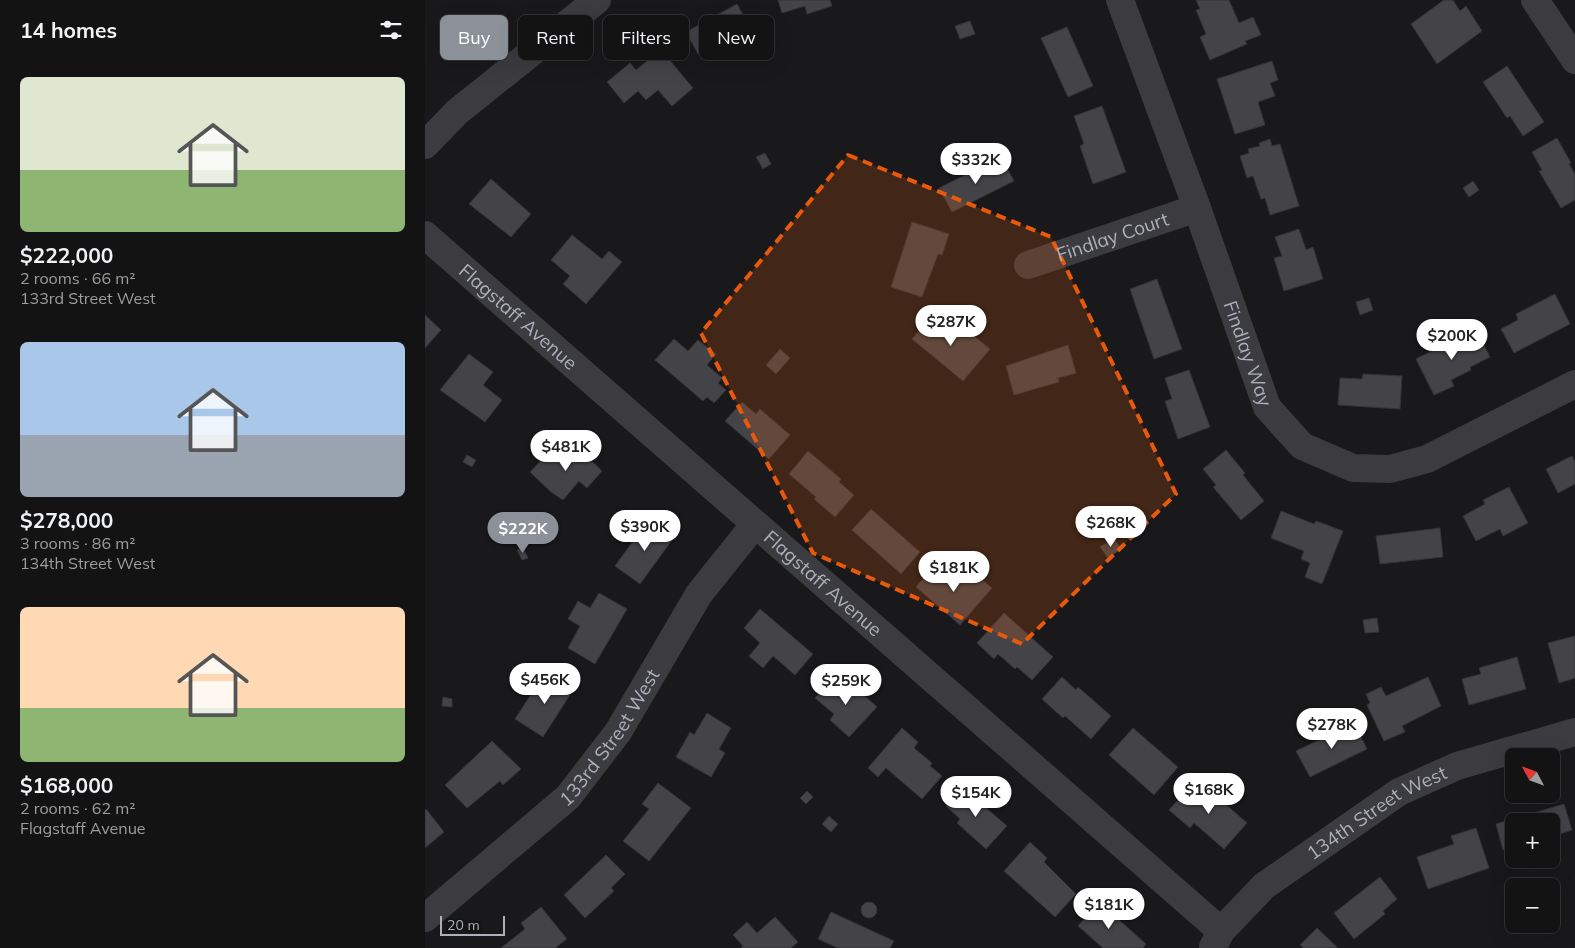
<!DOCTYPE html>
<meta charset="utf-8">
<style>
:root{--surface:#131314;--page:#1c1c1d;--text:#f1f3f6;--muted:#9d9ea0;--line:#323234;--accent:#8c9099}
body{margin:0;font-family:Mulish,sans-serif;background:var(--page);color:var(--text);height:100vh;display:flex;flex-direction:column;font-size:19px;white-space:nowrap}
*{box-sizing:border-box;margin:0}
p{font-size:16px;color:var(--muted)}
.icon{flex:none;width:28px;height:28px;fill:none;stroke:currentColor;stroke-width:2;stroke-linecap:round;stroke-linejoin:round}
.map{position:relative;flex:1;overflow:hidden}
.drawer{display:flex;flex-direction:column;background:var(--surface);width:425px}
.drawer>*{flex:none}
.hud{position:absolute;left:15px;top:15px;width:475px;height:45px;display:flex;gap:10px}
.needle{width:32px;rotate:311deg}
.buttons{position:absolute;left:1080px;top:748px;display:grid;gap:10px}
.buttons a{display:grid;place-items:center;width:55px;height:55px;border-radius:8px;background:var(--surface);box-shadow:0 5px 20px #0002,0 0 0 1px var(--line);font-size:25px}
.scale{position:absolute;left:15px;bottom:12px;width:65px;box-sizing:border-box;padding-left:5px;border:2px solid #acb0ba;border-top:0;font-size:14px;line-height:18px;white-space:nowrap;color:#acb0ba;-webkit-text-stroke:4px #141416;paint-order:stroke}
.price{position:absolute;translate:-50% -42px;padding:0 11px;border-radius:18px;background:#fff;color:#222;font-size:16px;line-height:32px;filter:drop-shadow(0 1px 2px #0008)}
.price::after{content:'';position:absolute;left:50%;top:30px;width:15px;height:11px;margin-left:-8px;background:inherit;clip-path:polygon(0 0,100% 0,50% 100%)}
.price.on{background:var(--accent);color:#fff}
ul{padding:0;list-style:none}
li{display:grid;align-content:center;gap:10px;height:265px;padding:0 20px}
li span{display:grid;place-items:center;height:155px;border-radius:8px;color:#555}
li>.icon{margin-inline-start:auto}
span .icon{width:90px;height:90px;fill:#fffc;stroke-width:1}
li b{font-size:21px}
h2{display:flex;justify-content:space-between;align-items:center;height:60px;padding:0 20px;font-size:21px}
.chip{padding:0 18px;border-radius:8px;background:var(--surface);box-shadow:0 5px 20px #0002,0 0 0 1px var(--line);font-size:18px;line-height:45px}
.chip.on{background:var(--accent);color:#fff}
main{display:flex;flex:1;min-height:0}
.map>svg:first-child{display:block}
.building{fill:#444448;stroke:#343337}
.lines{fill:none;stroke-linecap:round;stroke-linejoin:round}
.minor{stroke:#3b3b40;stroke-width:28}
.marked{fill:#e8590c;fill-opacity:0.2;stroke:#e8590c;stroke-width:4;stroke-dasharray:10 6;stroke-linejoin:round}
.labels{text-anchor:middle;stroke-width:4;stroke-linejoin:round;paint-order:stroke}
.street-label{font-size:19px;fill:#acb0ba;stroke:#141416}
</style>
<main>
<section class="drawer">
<h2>14 homes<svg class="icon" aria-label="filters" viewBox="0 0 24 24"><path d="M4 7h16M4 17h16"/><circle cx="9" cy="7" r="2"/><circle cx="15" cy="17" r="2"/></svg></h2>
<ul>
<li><span style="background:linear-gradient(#dfe7d0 60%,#8fb573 0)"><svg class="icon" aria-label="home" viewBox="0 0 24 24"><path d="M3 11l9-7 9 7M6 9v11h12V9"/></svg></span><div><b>$222,000</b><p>2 rooms · 66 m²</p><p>133rd Street West</p></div></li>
<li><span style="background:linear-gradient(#a9c7e8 60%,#9aa5b1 0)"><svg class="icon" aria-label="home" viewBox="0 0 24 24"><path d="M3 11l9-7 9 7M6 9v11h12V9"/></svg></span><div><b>$278,000</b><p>3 rooms · 86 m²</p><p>134th Street West</p></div></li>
<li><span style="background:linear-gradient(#ffd9b3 65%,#8fb573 0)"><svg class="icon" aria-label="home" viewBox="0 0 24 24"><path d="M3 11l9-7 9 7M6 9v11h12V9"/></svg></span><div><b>$168,000</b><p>2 rooms · 62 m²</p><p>Flagstaff Avenue</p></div></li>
</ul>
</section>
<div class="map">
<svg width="1150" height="948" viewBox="0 0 1150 948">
<rect width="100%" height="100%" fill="#19191b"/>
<path class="building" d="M353,0H405L407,6L382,14L380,6L357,13Z
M771,0H804L814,23L828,17L836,35L820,41L822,44L785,60L775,37L781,34L771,10L775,9Z
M1019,0H1028L1035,11L1041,6L1057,31L1012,64L986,24Z
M312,4L328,33L293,52L289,45L273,54L261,32Z
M545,21L550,34L535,39L530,26Z
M642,27L668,86L643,97L616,38Z
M236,50L268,88L247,106L233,90L221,100L213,91L199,103L182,82L205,63L211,70Z
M847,61L853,80L845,83L850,96L833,102L840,125L810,134L792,79Z
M1082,66L1119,122L1098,136L1085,116L1082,118L1058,82Z
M677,106L701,172L668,184L655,146L659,144L649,116Z
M1132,138L1146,163L1144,164L1150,174V200L1136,208L1114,171L1117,170L1107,152Z
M845,139L847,146L855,144L874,206L845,215L840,198L836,199L828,176L822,178L815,156L824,153L823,149L835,146L834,143Z
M340,153L346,164L338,169L331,157Z
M576,157L589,181L527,212L514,188Z
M66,179L106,214L86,237L44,204Z
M1048,181L1054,190L1044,197L1038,188Z
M487,222L524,234L517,255L513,254L497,297L466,287Z
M874,229L881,250L888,247L898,279L859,291L849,258L857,256L850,237Z
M147,235L177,259L184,251L197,262L161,304L138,284L145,276L126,260Z
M732,279L757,349L729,359L705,289Z
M1130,294L1145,324L1089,353L1076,329L1093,320L1091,314Z
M944,298L948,310L935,315L931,302Z
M508,314L539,338L544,332L565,349L538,381L487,339Z
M0,315L16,330L0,348Z
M1051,329L1065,357L1045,367L1046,370L1026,380L1029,386L1009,395L991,359Z
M249,339L263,351L273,340L291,354L282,365L297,378L293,383L301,390L289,403L282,397L278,401L230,360Z
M643,345L651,373L633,378L634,382L589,395L581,366Z
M355,349L365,358L351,374L341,365Z
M44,354L68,372L58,385L77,400L60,422L15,390Z
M764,370L785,427L753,439L740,401L747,399L740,378Z
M938,374L977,376L975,409L913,405L915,378L937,379Z
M317,402L331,414L335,409L365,435L344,459L300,421Z
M143,448L149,453L154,449L177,471L162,488L154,481L138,500L126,492L105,472L125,451L134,458Z
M801,450L820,473L818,475L839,501L816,520L788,487L791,485L778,469Z
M383,451L416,479L414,482L429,495L410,517L389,499L391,497L364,474Z
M42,455L51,460L47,467L38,462Z
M1147,456L1150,462V484L1133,493L1121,469Z
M1084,487L1103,523L1078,536L1075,529L1051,541L1038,516L1060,504L1058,500Z
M446,509L495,552L476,574L427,530Z
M856,511L889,524L891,521L918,531L897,584L880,577L885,563L876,559L879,551L846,538Z
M229,521L250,536L215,584L190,566L213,534L217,537Z
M1015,528L1018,557L955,564L951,536Z
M689,538L696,549L683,558L675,547Z
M98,548L103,558L97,560L92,550Z
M507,568L521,579L525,574L536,583L547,571L567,588L535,625L491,587Z
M174,593L202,609L170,664L143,648L155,626L143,619L153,601L165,608Z
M335,609L388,654L370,675L348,656L338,668L324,656L335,643L319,628Z
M579,613L628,657L607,680L592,667L590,669L573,654L569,659L552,643Z
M952,618L954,632L940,633L938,620Z
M1150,636V678L1134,683L1123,643Z
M1092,657L1101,689L1044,705L1037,679L1056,674L1054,668Z
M128,673L150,687L118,737L90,719L112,685L118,689Z
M409,676L428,693L432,689L452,707L424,737L405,720L409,714L390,698Z
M637,677L651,690L653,687L686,716L666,739L640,716L638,718L617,699Z
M1003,677L1016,706L977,726L980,732L959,741L942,705L945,703L941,694L956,687L961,696Z
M18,697L27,699V707L17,706Z
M282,713L306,728L294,749L300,753L286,777L251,757L265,732L269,735Z
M929,723L942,749L885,777L871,751Z
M477,728L493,742L489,748L507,763L505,766L517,776L497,799L461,768L453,777L443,768Z
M708,728L753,767L729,795L684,755Z
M67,741L96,769L78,785L75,781L42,808L20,785Z
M773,780L822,823L799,849L769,823L765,828L744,810L753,800L755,801Z
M233,783L266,808L224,861L198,841L224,809L217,804Z
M537,787L582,826L561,849L532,823L535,819L521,806Z
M382,791L388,797L381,804L375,798Z
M1139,804L1147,830L1126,837V821H1089V848L1078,850L1071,824Z
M1,809L19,832L0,848V810Z
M404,816L413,824L406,832L397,824Z
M1051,828L1064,868L1003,889L992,857L1029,844L1026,836Z
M605,842L622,858L619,862L651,894L630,917L579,871Z
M181,855L200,874L186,888L189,891L160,918L139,895Z
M955,877L972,899L958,911L960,914L929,939L909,913Z
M674,902L721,944L718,948H678L653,926Z
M436 910a8 8 0 1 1 16 0a8 8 0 1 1-16 0Z
M116,907L142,939L130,948H76L100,929L96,923Z
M406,912L469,941L465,948H413L393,939Z
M350,917L373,942L366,948H316L318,946L308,935L322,922L332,933Z
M892,928L912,947V948H877L878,947L875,945Z"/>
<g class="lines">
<g class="minor">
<path id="s1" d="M695,0L772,208L842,407L877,446L928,468L965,469L1002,459L1150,384"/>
<path d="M1110,0L1150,60"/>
<path d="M0,145L32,112L172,0"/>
<path id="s2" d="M0,235L796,931"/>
<path id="s3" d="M603,265L772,208"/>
<path id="s4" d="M0,918L143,797L193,732L274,594L330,524"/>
<path id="s5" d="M788,947L796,931L839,886L974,792L1032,766L1150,732"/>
</g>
</g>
<path class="marked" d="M423,155L626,237L751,494L597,644L388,553L276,333Z"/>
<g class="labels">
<g class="street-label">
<text dy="7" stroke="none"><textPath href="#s3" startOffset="89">Findlay Court</textPath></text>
<text dy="7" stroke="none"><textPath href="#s2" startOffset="124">Flagstaff Avenue</textPath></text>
<text dy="7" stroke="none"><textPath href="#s1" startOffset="376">Findlay Way</textPath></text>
<text dy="7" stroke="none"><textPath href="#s2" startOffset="529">Flagstaff Avenue</textPath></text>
<text dy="7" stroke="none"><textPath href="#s4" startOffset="260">133rd Street West</textPath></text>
<text dy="7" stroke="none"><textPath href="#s5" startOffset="215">134th Street West</textPath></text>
</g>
</g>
</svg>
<div class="buttons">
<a><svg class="needle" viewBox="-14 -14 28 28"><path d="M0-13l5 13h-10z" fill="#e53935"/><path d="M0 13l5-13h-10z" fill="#9d9ea0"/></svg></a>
<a>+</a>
<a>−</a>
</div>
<div class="scale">20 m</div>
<b class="price" style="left:551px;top:185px">$332K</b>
<b class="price" style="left:526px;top:347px">$287K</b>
<b class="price" style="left:1027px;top:361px">$200K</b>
<b class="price" style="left:141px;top:472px">$481K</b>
<b class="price" style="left:686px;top:548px">$268K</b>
<b class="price" style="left:220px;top:552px">$390K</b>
<b class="price on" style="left:98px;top:554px">$222K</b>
<b class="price" style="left:529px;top:593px">$181K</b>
<b class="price" style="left:120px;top:705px">$456K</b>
<b class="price" style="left:421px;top:706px">$259K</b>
<b class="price" style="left:907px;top:750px">$278K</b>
<b class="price" style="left:784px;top:815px">$168K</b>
<b class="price" style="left:551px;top:818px">$154K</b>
<b class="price" style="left:684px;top:930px">$181K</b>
<div class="hud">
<a class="chip on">Buy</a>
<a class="chip">Rent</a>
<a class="chip">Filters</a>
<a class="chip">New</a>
</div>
</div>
</main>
